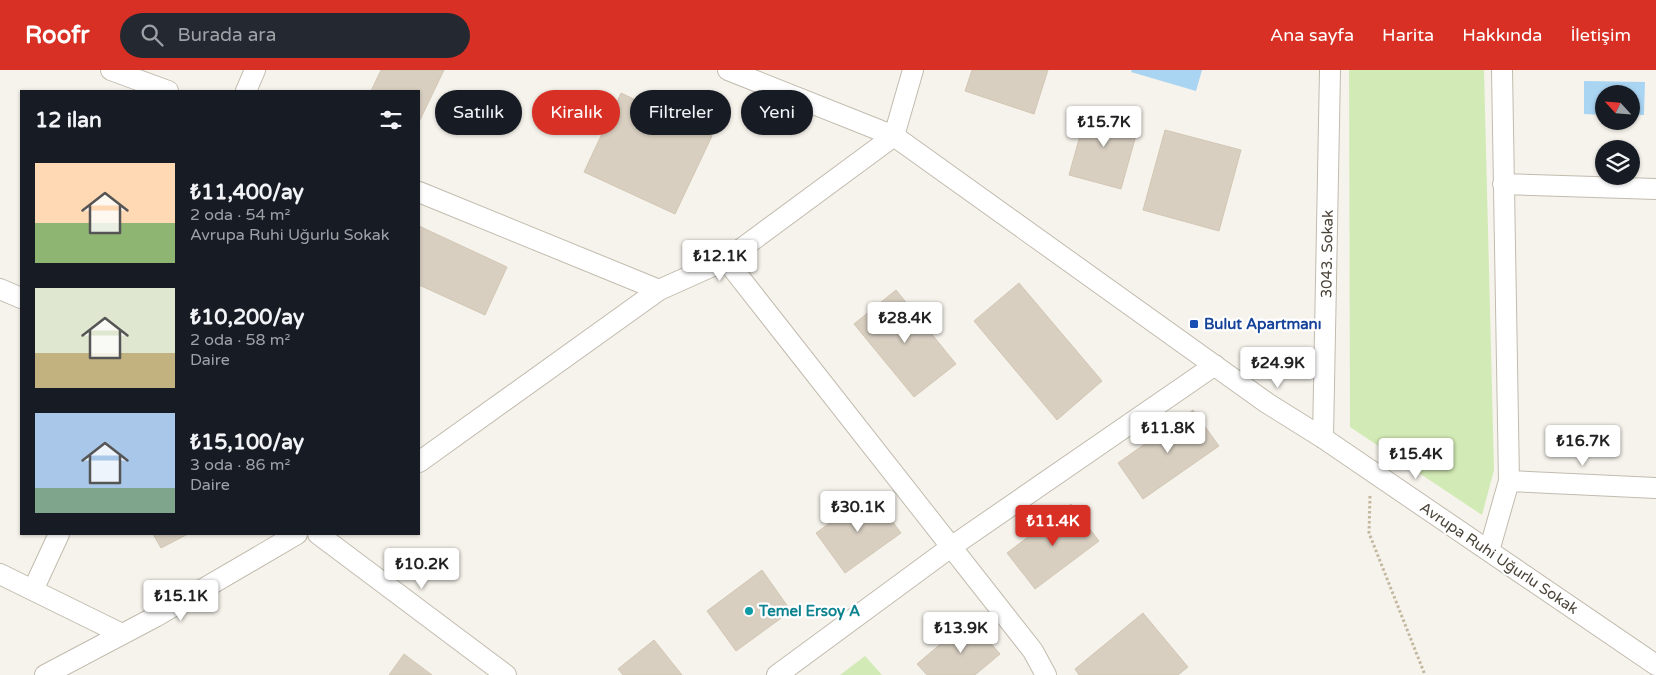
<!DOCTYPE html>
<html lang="tr">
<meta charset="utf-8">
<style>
:root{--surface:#171b24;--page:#242831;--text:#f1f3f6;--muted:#9ea1a6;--accent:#d93025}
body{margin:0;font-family:"Varela Round",sans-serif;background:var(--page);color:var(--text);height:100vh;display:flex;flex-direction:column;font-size:19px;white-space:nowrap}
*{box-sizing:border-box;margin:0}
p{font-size:16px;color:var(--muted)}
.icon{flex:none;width:28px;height:28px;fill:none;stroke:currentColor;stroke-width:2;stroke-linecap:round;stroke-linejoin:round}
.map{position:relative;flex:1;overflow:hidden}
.sheet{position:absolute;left:20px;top:20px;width:400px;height:445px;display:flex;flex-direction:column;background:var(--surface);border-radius:0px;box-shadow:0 1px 4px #0004}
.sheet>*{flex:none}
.guide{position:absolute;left:435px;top:20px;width:475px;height:45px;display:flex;gap:10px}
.needle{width:32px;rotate:296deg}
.tools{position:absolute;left:1595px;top:15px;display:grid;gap:10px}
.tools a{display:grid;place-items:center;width:45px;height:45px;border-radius:50%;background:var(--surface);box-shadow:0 1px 4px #0004;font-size:25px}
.price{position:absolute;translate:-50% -42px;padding:0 11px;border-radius:5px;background:#fff;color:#222;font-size:16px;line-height:32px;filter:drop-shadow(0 1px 2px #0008)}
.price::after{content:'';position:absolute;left:50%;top:30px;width:15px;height:11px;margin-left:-8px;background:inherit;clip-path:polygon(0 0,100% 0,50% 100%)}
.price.active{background:var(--accent);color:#fff}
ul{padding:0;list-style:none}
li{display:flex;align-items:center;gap:15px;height:125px;padding:0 15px}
li span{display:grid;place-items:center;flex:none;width:140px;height:100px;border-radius:0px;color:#555}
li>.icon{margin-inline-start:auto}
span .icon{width:60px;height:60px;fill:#fffc;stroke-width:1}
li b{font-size:21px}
h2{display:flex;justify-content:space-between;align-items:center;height:60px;padding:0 15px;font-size:21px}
.tag{padding:0 18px;border-radius:22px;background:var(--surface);box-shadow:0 1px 4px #0004;font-size:18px;line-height:45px}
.tag.active{background:var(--accent);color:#fff}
header{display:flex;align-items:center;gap:30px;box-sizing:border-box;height:70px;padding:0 25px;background:var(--accent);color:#fff}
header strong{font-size:24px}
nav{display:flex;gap:28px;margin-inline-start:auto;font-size:18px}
.search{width:350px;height:45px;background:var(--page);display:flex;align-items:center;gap:12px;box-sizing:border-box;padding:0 18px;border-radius:28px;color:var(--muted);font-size:19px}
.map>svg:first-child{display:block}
.green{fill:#d2eab5}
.water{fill:#a9d4f2}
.building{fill:#d8cfc1;stroke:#d3c7b4}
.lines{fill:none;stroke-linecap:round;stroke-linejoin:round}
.minor-casing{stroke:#c2bbae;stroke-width:22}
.path{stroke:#c4b79f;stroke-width:3;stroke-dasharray:2.5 2.5;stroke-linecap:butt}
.minor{stroke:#fff;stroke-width:20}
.transit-dot{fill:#1a4fb4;stroke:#fff;stroke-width:2}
.culture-dot{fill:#0f9aa8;stroke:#fff;stroke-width:2}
.labels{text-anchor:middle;stroke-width:4.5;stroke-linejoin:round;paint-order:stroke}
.street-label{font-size:15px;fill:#4b4439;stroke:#fff}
.transit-label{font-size:15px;font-weight:bold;fill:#164399;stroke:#fff;text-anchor:start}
.culture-label{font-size:15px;font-weight:bold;fill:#0d838f;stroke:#fff;text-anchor:start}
</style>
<header>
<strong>Roofr</strong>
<div class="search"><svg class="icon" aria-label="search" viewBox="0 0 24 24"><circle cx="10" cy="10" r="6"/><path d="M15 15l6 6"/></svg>Burada ara</div>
<nav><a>Ana sayfa</a><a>Harita</a><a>Hakkında</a><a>İletişim</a></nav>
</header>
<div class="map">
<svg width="1656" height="605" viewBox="0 0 1656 605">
<rect width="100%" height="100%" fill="#f6f3ec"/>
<path class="green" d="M1349,0H1484L1494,400L1482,445L1350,357Z
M865,586L882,605H840Z"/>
<path class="water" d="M1132,0H1202L1196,21L1131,2Z
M1584,11L1645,12L1644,45H1631V24H1604V45L1584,44Z"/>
<path class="building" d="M381,0H444L419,52V21H371Z
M972,0H1048L1034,44L965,21Z
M621,23L712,66L675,144L584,102Z
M1088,37L1140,51L1121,119L1069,105Z
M1165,60L1241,80L1219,161L1143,140Z
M419,156L507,197L485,245L419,215Z
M1019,213L1102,311L1057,350L974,251Z
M896,220L956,294L914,327L854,254Z
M1193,340L1219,376L1143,429L1118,393Z
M871,423L901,463L845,503L816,463Z
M1071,434L1099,471L1035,519L1007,483Z
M153,464H188L161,478Z
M762,500L791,541L736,581L707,541Z
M1143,543L1188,597L1178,605H1079L1075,599Z
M970,549L1000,584L975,605H927L917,594Z
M654,570L682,605H623L618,599Z
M404,584L432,605H389Z"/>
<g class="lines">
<g class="minor-casing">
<path id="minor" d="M111,0L168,21
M728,0L894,66L1267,333L1323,368L1656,595
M246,21L255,0
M1503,114L1656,119
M419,122L659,220
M726,190L894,66L913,0
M0,219L21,228
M1323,368L1330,0
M419,392L659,220L726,190L1033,581L1046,605
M1509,411L1656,418
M318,464L506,605
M1489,481L1509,411L1502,0
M0,504L122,564
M33,520L59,464
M45,605L155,547L297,464
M777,605L951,477L1215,295"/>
</g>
<path class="path" d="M1370,426L1369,463L1425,605"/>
<use href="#minor" class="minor"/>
</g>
<rect class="transit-dot" x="1189" y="249" width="10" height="10" rx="2.5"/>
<circle class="culture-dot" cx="749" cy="541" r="5"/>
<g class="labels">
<g class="street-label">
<text transform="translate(1327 184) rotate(-89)" y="5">3043. Sokak</text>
<text transform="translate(1499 488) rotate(34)" y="5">Avrupa Ruhi Uğurlu Sokak</text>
</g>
<g class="transit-label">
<text x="1204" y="259">Bulut Apartmanı</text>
</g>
<g class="culture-label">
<text x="759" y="546">Temel Ersoy A</text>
</g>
</g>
</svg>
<div class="tools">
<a><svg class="needle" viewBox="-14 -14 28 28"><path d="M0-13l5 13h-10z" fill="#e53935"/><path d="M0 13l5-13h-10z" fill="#9ea1a6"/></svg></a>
<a><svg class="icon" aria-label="layers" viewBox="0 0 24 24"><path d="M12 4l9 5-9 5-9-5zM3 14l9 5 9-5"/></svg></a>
</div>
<b class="price" style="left:1104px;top:78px">₺15.7K</b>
<b class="price" style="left:720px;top:212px">₺12.1K</b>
<b class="price" style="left:905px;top:274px">₺28.4K</b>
<b class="price" style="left:1278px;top:319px">₺24.9K</b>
<b class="price" style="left:1168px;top:384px">₺11.8K</b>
<b class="price" style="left:1583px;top:397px">₺16.7K</b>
<b class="price" style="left:1416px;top:410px">₺15.4K</b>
<b class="price" style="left:858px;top:463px">₺30.1K</b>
<b class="price active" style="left:1053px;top:477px">₺11.4K</b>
<b class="price" style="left:422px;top:520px">₺10.2K</b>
<b class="price" style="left:181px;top:552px">₺15.1K</b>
<b class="price" style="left:961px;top:584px">₺13.9K</b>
<div class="guide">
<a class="tag">Satılık</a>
<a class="tag active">Kiralık</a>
<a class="tag">Filtreler</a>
<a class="tag">Yeni</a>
</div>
<section class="sheet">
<h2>12 ilan<svg class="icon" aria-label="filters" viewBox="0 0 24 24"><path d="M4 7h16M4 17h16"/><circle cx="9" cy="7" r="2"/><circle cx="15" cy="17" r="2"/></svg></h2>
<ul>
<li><span style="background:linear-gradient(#ffd9b3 60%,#8fb573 0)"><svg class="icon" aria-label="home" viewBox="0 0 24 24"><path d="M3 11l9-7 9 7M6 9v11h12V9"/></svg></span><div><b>₺11,400/ay</b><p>2 oda · 54 m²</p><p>Avrupa Ruhi Uğurlu Sokak</p></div></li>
<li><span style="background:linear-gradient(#dfe7d0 65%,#c2b280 0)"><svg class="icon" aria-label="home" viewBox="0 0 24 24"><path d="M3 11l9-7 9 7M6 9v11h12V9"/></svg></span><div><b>₺10,200/ay</b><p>2 oda · 58 m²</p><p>Daire</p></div></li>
<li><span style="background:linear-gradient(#a9c7e8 75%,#7fa58c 0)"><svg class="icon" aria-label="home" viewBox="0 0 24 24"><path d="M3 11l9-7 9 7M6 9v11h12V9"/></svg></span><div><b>₺15,100/ay</b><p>3 oda · 86 m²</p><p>Daire</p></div></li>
</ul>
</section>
</div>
